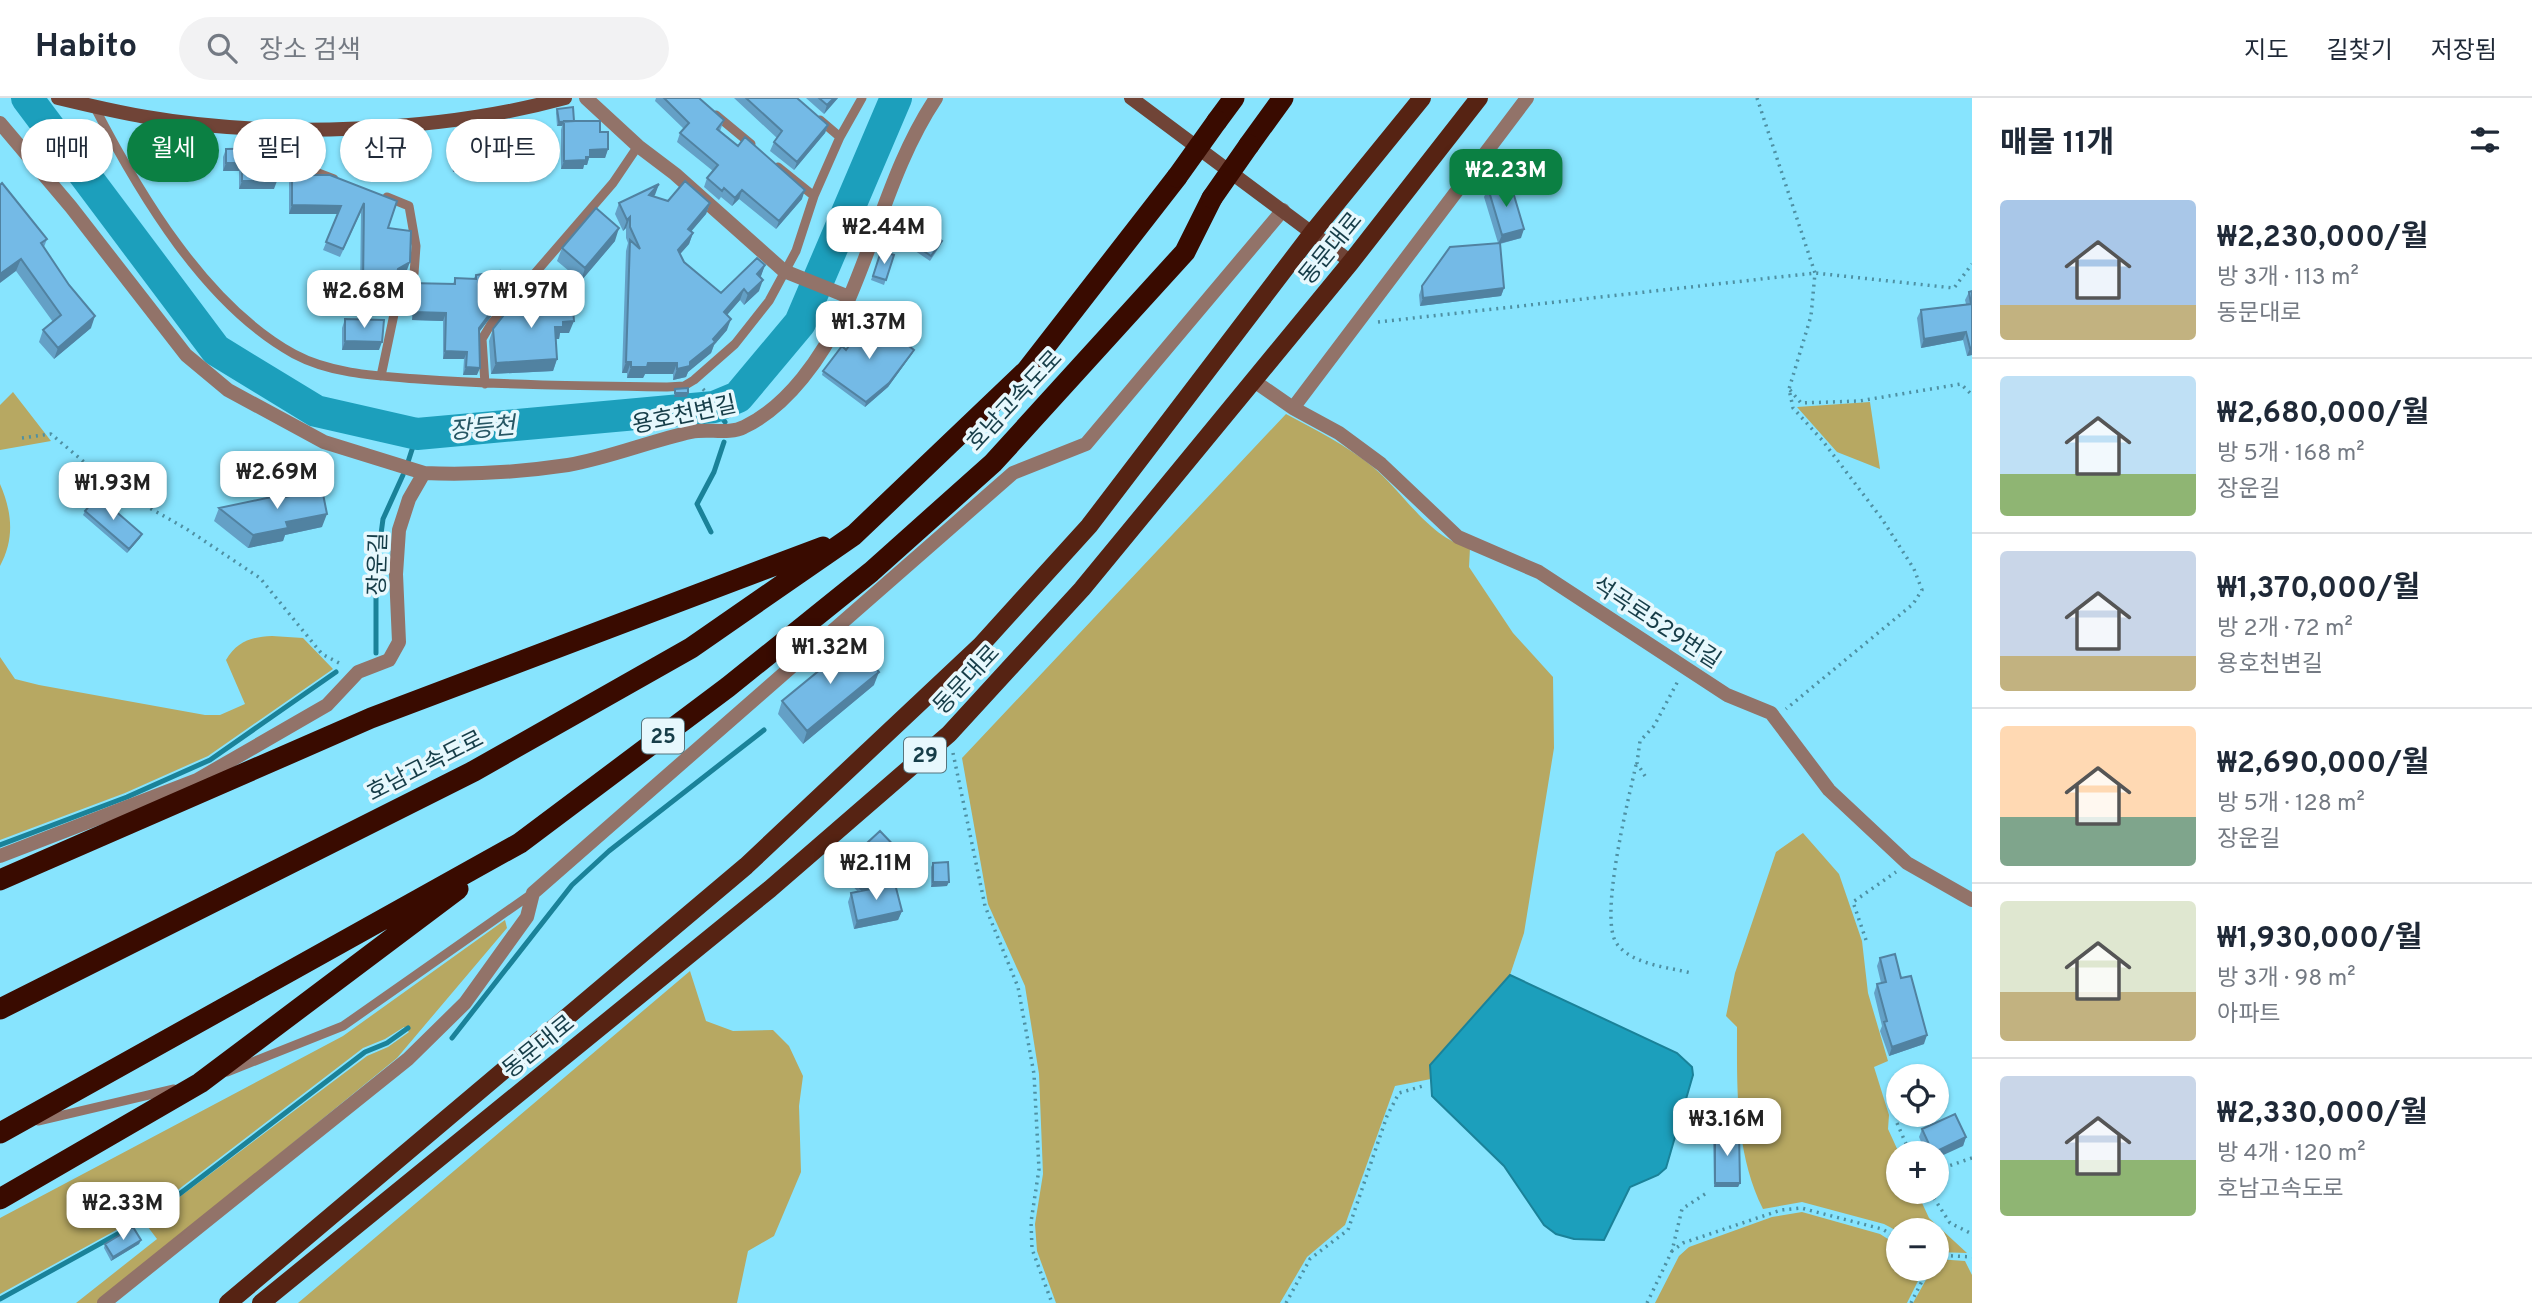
<!DOCTYPE html>
<html lang="ko">
<meta charset="utf-8">
<style>
:root{--surface:#fff;--page:#f2f2f3;--text:#1f2937;--muted:#747a83;--line:#e0e1e3;--accent:#0b8043}
body{margin:0;font-family:Overpass,"Noto Sans KR",sans-serif;background:var(--page);color:var(--text);height:100vh;display:flex;flex-direction:column;font-size:26px;white-space:nowrap}
*{box-sizing:border-box;margin:0}
p{font-size:23px;color:var(--muted)}
.icon{flex:none;width:38px;height:38px;fill:none;stroke:currentColor;stroke-width:2;stroke-linecap:round;stroke-linejoin:round}
.map{position:relative;flex:1;overflow:hidden}
.sheet{display:flex;flex-direction:column;background:var(--surface);width:560px}
.sheet>*{flex:none}
.hud{position:absolute;left:21px;top:21px;width:665px;height:63px;display:flex;gap:14px}
.fabs{position:absolute;left:1886px;top:966px;display:grid;gap:14px}
.fabs a{display:grid;place-items:center;width:63px;height:63px;border-radius:50%;background:var(--surface);box-shadow:0 2px 5px #0004;font-size:35px}
.price{position:absolute;translate:-50% -60px;padding:0 16px;border-radius:14px;background:#fff;color:#222;font-size:23px;line-height:46px;filter:drop-shadow(0 2px 4px #0008)}
.price::after{content:'';position:absolute;left:50%;top:42px;width:21px;height:16px;margin-left:-10px;background:inherit;clip-path:polygon(0 0,100% 0,50% 100%)}
.price.current{background:var(--accent);color:#fff}
ul{padding:0;list-style:none}
li{display:flex;align-items:center;gap:21px;height:175px;padding:0 28px}
li+li{border-top:2px solid var(--line)}
li span{display:grid;place-items:center;flex:none;width:196px;height:140px;border-radius:7px;color:#555}
li>.icon{margin-inline-start:auto}
span .icon{width:84px;height:84px;fill:#fffc;stroke-width:1}
li b{font-size:30px}
h2{display:flex;justify-content:space-between;align-items:center;height:84px;padding:0 28px;font-size:30px}
.pill{padding:0 24px;border-radius:32px;background:var(--surface);box-shadow:0 2px 5px #0004;font-size:24px;line-height:63px}
.pill.current{background:var(--accent);color:#fff}
header{display:flex;align-items:center;gap:42px;box-sizing:border-box;height:98px;padding:0 35px;background:var(--surface);border-bottom:2px solid var(--line)}
header strong{font-size:33px}
nav{display:flex;gap:38px;margin-inline-start:auto;font-size:24px}
.search{width:490px;height:63px;background:var(--page);display:flex;align-items:center;gap:18px;box-sizing:border-box;padding:0 24px;border-radius:38px;color:var(--muted);font-size:26px}
main{display:flex;flex:1;min-height:0}
.map>svg:first-child{display:block}
.green{fill:#b7a862}
.water{fill:#1c9fbc;stroke:#1a8299;stroke-width:2}
.lines{fill:none;stroke-linecap:round;stroke-linejoin:round}
.stream{stroke:#1a8299;stroke-width:5}
.river{stroke:#1c9fbc;stroke-width:32}
.path{stroke:#4e90a3;stroke-width:3.5;stroke-dasharray:2 5;stroke-linecap:butt}
.lane{stroke:#927369;stroke-width:9}
.street{stroke:#927369;stroke-width:14}
.secondary{stroke:#704437;stroke-width:14}
.primary{stroke:#562313;stroke-width:18}
.highway{stroke:#390b00;stroke-width:21}
.highway-bridge{stroke:#390b00;stroke-width:21}
.wall{fill:#64a0c6}
.shaded-wall{fill:#5182a1}
.building{fill:#74bae6;stroke:#5182a1;stroke-width:2}
.labels{text-anchor:middle;stroke-width:7;stroke-linejoin:round;paint-order:stroke}
.shield{fill:#e7f8fd;stroke:#55757e;stroke-width:2}
.shield-label{font-size:21px;font-weight:bold;fill:#163d48}
.street-label{font-size:23px;fill:#163d48;stroke:#e7f8fd}
.water-label{font-size:24px;font-style:italic;fill:#275764;stroke:#e7f8fd}
</style>
<header>
<strong>Habito</strong>
<div class="search"><svg class="icon" aria-label="search" viewBox="0 0 24 24"><circle cx="10" cy="10" r="6"/><path d="M15 15l6 6"/></svg>장소 검색</div>
<nav><a>지도</a><a>길찾기</a><a>저장됨</a></nav>
</header>
<main>
<div class="map">
<svg width="1972" height="1205" viewBox="0 0 1972 1205">
<rect width="100%" height="100%" fill="#87e4fe"/>
<path class="green" d="M13,294L51,343L0,352V307Z
M1870,304L1880,371L1837,354L1797,309Z
M1286,316C1316,332 1346,347 1373,369C1404,395 1429,440 1470,450L1469,469L1513,535L1553,579L1554,650L1524,835L1510,877L1430,967L1431,981L1395,988L1345,1127L1307,1159L1280,1205H1056L1037,1153L1035,1126L1043,1076L1039,976L1025,888L988,806L962,660Z
M0,386C12,414 15,440 0,468Z
M272,538L303,540L333,571L208,658L125,695L0,742V559L15,581L39,587L205,617H220L245,606L226,562C237,544 250,539 272,538Z
M1803,735L1839,776L1862,843L1868,895L1888,963L1874,969L1889,1017L1888,1031L1899,1055V1094H1917L1929,1120L1967,1155L1937,1154V1132L1899,1134L1884,1126L1802,1104L1763,1111C1735,1055 1737,990 1737,929L1726,918L1735,875L1776,754Z
M505,822L507,830L397,960L97,1205H76L157,1141L145,1125L367,958L388,949L409,934L404,929L385,941L363,950L149,1114L0,1196V1120L343,938Z
M690,873L706,923L733,933L773,932L789,948L803,978L799,1008L801,1074L774,1138L748,1153L737,1205H298Z
M1802,1114L1880,1136L1899,1148V1171H1924L1907,1205H1655L1679,1158L1689,1149L1772,1119Z
M1937,1161L1965,1163L1972,1177V1205H1913L1932,1171H1937Z"/>
<path class="water" d="M1510,877L1677,955L1692,969L1693,977L1666,1070L1658,1077L1630,1089L1604,1142L1574,1141L1556,1136L1544,1127L1504,1068L1432,998L1430,967Z"/>
<g class="lines">
<path class="stream" d="M714,309L725,324
M408,364L417,336
M711,434L697,406L714,374L724,344
M376,555V473L383,421L403,377
M0,747L127,699L210,662L336,574
M452,940L572,787L609,753L764,632
M0,1201L152,1117L365,954L387,945L408,930"/>
<path class="river" d="M27,0L216,252L316,313L417,336L714,309L738,299L800,225L896,0"/>
<path class="path" d="M1757,0L1815,175L1811,218L1789,291L1793,310L1822,342L1882,421L1914,471L1922,492L1913,506L1786,611
M1378,224L1815,175L1954,190L1972,166
M703,291L729,318
M1790,292L1801,305L1859,303L1961,286L1972,297
M22,340L51,336L116,391L185,430L260,480L322,556L343,567
M953,655L985,808L1018,889L1034,976L1039,1071L1031,1124L1032,1151L1052,1205
M1636,667C1629,699 1598,821 1617,846C1633,867 1668,869 1691,875
M1645,678L1637,665L1640,643L1654,628L1678,583
M1866,842L1853,804L1896,774
M1897,1025L1910,1055
M1937,1072L1972,1060
M1930,1094L1950,1125L1972,1136
M1705,1096L1682,1111L1672,1153L1683,1145L1781,1112L1801,1110L1882,1131L1899,1141
M1937,1157L1972,1159
M1286,1205L1310,1161L1348,1132L1387,1018L1399,995L1423,988
M1647,1205L1672,1153
M1911,1205L1928,1171"/>
<path class="lane" d="M94,8C139,95 205,207 294,256C331,276 377,278 418,281C501,287 583,288 667,289L684,288L694,282L735,246L769,203L796,153L814,98L840,39L862,0
M716,17L751,46
M820,22L840,39
M266,31L300,68L334,81
M778,69L814,98
M381,278L401,183L414,176L416,148L409,108L387,99
M485,286L482,241L491,226L613,85L638,48
M227,974L343,928L533,795
M38,1023L174,991"/>
<path class="street" d="M586,0L638,48L675,76L784,173L849,199
M0,25L71,109L186,257L228,292L324,344L424,375L409,401L399,432L396,476L399,544L389,562L358,574L327,607L197,682L0,758
M1254,283L1293,310L1527,0
M1293,310L1339,335L1381,366L1458,439L1539,474L1727,597L1771,615L1829,692L1907,765L1972,802
M424,375C471,377 521,374 568,367C609,360 650,343 691,334C707,330 729,337 744,329C788,308 823,258 843,214C876,143 892,66 936,0
M104,1205L408,961L465,905L527,819L533,795L1013,375L1086,346L1283,112"/>
<path class="secondary" d="M58,0C87,7 117,14 146,19C273,41 441,34 565,0
M1131,0L1351,164"/>
<path class="primary" d="M228,1205L746,768L981,547L1089,428L1313,134L1422,0
M261,1205L770,791L949,636L1082,491L1351,164L1479,0"/>
<path class="highway" d="M1217,23L1234,0
M1249,47L1283,0
M0,782L371,620L823,449
M0,911L474,673L691,550L854,437L1027,272L1177,79
M0,1035L520,745L728,589L871,474L993,365L1185,154L1212,100
M0,1101L200,985L458,791"/>
<path class="highway-bridge" d="M1177,79L1217,23
M1212,100L1249,47"/>
</g>
<path class="wall" d="M656,0H699L724,22L720,33L802,101L776,131L739,101L732,108L721,99L719,102L704,89L707,80L713,73L677,44L680,35L684,31L655,3Z
M734,0H797L828,27L825,35L794,72L770,53L774,44L777,40Z
M806,0H838L824,16Z
M557,11L573,23L600,34L608,51L605,60H589L587,67H584L583,71H561V32L562,28H557L556,15Z
M453,42L496,68L453,74L450,51Z
M226,51L274,91H239V73H223V59Z
M292,77H330L388,130L407,172L396,179L391,197L360,196L361,114L340,159L323,152L338,116H289V85Z
M659,86L653,99L668,103L710,105L706,116L691,133L693,135L689,146L680,156L684,164L721,195L765,167L760,180L759,193L744,207L740,202L727,217V232L714,247L711,255L688,274L686,279L673,282V276H645L643,280H627V275H622L626,153L628,145L626,140V130L623,133L615,116L619,105Z
M0,87L47,141L44,149L91,230L54,261L39,244L43,232L53,224L16,173Z
M1488,90L1521,140L1500,146L1504,190L1501,198L1420,208L1419,197L1422,188L1498,145L1484,99Z
M898,135L942,143L940,148L930,163L896,140Z
M615,143L581,183L557,163L562,150Z
M881,153L894,157L884,187L871,182Z
M476,177H501L511,193L479,234L477,277H463L464,261H443V223L412,222V215H405L406,193L409,185L453,186L455,180H474Z
M1972,193V257L1967,258L1963,242L1921,250L1917,220L1921,212L1966,206L1965,202L1969,194Z
M518,202L569,235H560L559,241H556L557,261L553,273L491,276L489,243L493,231Z
M345,221L379,252H342V230Z
M846,252H914L912,256L888,289L865,309L822,277L823,273Z
M281,400L322,429L285,437L283,443L248,450L214,423L219,410Z
M85,413L140,440L127,455L83,417Z
M874,587L803,646L778,616L782,603Z
M900,760L866,792L902,813L898,822L854,831L848,804L851,795L858,794L839,773L841,769Z
M933,765L947,788L931,789V769Z
M1880,860L1901,880L1924,946L1889,958L1880,933L1882,928L1874,895L1877,886L1881,885L1877,868Z
M1922,1031L1966,1039L1963,1048L1937,1055H1926L1919,1039Z
M1715,1035L1740,1085L1738,1089H1714L1713,1039Z
M141,1142L139,1146L111,1163L104,1150L105,1146Z"/>
<path class="shaded-wall" d="M834,0H838L824,16L827,7Z
M559,24H564L562,28H557Z
M828,27L825,35L794,72L797,64Z
M608,51L605,60H589L587,67H584L583,71H561L564,63L590,52Z
M499,59L496,68L453,74L456,65Z
M226,65H242L239,73H223Z
M242,83H277L274,91H239Z
M659,86L655,97L645,108L649,97Z
M742,92L739,101L732,108L735,100Z
M805,92L802,101L776,131L779,123Z
M710,105L706,116L684,142L688,131Z
M292,107L341,108L338,116H289Z
M630,119L626,130L623,133L627,122Z
M619,130L615,143L581,183L585,170Z
M1524,131L1521,140L1498,146L1502,137Z
M693,135L689,146L674,163L678,152Z
M21,161L16,173L0,185V176Z
M410,164L407,172L395,179L398,171Z
M765,167L761,178L753,187L757,176Z
M763,182L759,193L744,207L748,196Z
M513,185L511,193L476,238L479,230Z
M363,188H394L391,197L360,196Z
M1504,190L1501,198L1420,208L1423,200Z
M744,191L740,202L720,225L724,214Z
M408,207L415,208L412,215H405Z
M414,214L446,215L443,223L412,222Z
M95,218L91,230L54,261L58,250Z
M731,221L727,232L714,247L711,255L688,274L686,279L673,282L677,271L690,264L713,241Z
M574,223L569,235H560L559,241H551L555,229L563,224Z
M1966,234L1963,242L1921,250L1924,241Z
M345,243L382,244L379,252H342Z
M1972,249V257L1967,258L1970,250Z
M914,252L912,256L888,289L865,309L866,304Z
M445,253L467,254L464,261H443Z
M557,261L553,273L491,276L496,265Z
M626,264H631L627,275H622Z
M648,265H677L673,276H645L643,280H627L631,269Z
M466,269L480,270L477,277H463Z
M675,295H688L687,299H674Z
M327,416L322,429L285,437L283,443L248,450L253,437L286,424Z
M142,436L140,440L127,455L129,451Z
M879,574L874,587L803,646L807,633Z
M902,756L900,760L861,797L862,792Z
M933,784H949L947,788L931,789Z
M902,813L898,822L854,831L857,823Z
M1927,937L1924,946L1889,958L1892,949Z
M1966,1039L1963,1048L1937,1060V1055H1933Z
M1715,1085H1740L1738,1089H1714Z
M141,1142L139,1146L111,1163L113,1159Z"/>
<path class="building" d="M664,0H699L724,22L717,31L738,48L745,39L805,92L779,123L742,92L735,100L724,90L722,93L707,80L718,67L680,35L689,25Z
M746,0H797L828,27L797,64L774,44L782,33Z
M819,0H834L827,7Z
M573,9L574,23L559,24L557,11Z
M564,23H600V34H608V51L590,52V59H586V62L564,63Z
M496,36L499,59L456,65L453,42Z
M277,50V83H242V65H226V51Z
M292,77H330L397,103L388,130L411,133L410,164L398,171L394,188H363L364,105L343,151L326,144L341,108L292,107Z
M685,83L710,105L688,131L693,135L678,152L684,164L721,195L757,160L765,167L757,176L763,182L748,196L744,191L724,214L731,221L713,241L715,244L690,264V268L677,271V265H648L647,269H631V264H626L630,142L640,151L630,129V119L627,122L619,105L659,86L649,97L668,103Z
M1510,84L1524,131L1502,137L1488,90Z
M2,85L47,141L41,145L69,187L95,218L58,250L43,232L61,217L21,161L0,176V87Z
M596,110L619,130L585,170L562,150Z
M908,120L942,143L931,158L898,135Z
M1500,145L1504,190L1423,200L1422,188L1450,149Z
M881,153L894,157L886,182L873,178Z
M500,173L501,177L512,175L513,185L479,230L480,270L466,269L467,254L445,253L446,215L414,214L415,208L408,207L409,185L455,186V180L476,181V177Z
M1972,193V249L1970,250L1966,234L1924,241L1921,212L1971,206L1969,194Z
M518,199V202L572,199L574,223L563,224V229H555L557,261L496,265L493,231Z
M871,218L914,252L889,285L866,304L823,273L842,248L846,252Z
M345,221L384,222L382,244L345,243Z
M688,290V295H675V291Z
M322,391L327,416L286,424L288,430L253,437L219,410L281,397V400Z
M98,398L142,436L129,451L85,413Z
M854,544L879,574L807,633L782,603Z
M880,733L902,756L862,792L841,769Z
M948,764L949,784H933V765Z
M895,786L902,813L857,823L851,795Z
M1895,856L1901,880L1911,878L1927,937L1892,949L1884,924L1887,923L1877,886L1886,884L1880,860Z
M1955,1016L1966,1039L1933,1055L1922,1031Z
M1715,1035H1739L1740,1085H1715Z
M133,1129L141,1142L113,1159L105,1146Z"/>
<g class="labels">
<g class="shield">
<rect x="642" y="620.5" width="42" height="35" rx="5"/>
<rect x="904" y="639.5" width="42" height="35" rx="5"/>
</g>
<g class="shield-label">
<text x="663" y="645">25</text>
<text x="925" y="664">29</text>
</g>
<g class="street-label">
<text transform="translate(1330 150) rotate(-51)" y="8">동문대로</text>
<text transform="translate(1014 302) rotate(-47)" y="8">호남고속도로</text>
<text transform="translate(684 316) rotate(-12)" y="8">용호천변길</text>
<text transform="translate(377 466) rotate(-88)" y="8">장운길</text>
<text transform="translate(1657 524) rotate(33)" y="8">석곡로529번길</text>
<text transform="translate(966 581) rotate(-47)" y="8">동문대로</text>
<text transform="translate(425 667) rotate(-27)" y="8">호남고속도로</text>
<text transform="translate(538 948) rotate(-39)" y="8">동문대로</text>
</g>
<g class="water-label">
<text transform="translate(482 330) rotate(-5)" y="8">장등천</text>
</g>
</g>
</svg>
<div class="fabs">
<a><svg class="icon" aria-label="locate" viewBox="0 0 24 24"><circle cx="12" cy="12" r="6"/><path d="M12 2v4M12 18v4M2 12h4M18 12h4"/></svg></a>
<a>+</a>
<a>−</a>
</div>
<b class="price current" style="left:1506px;top:111px">₩2.23M</b>
<b class="price" style="left:884px;top:168px">₩2.44M</b>
<b class="price" style="left:364px;top:232px">₩2.68M</b>
<b class="price" style="left:531px;top:232px">₩1.97M</b>
<b class="price" style="left:869px;top:263px">₩1.37M</b>
<b class="price" style="left:277px;top:413px">₩2.69M</b>
<b class="price" style="left:113px;top:424px">₩1.93M</b>
<b class="price" style="left:830px;top:588px">₩1.32M</b>
<b class="price" style="left:876px;top:804px">₩2.11M</b>
<b class="price" style="left:1727px;top:1060px">₩3.16M</b>
<b class="price" style="left:123px;top:1144px">₩2.33M</b>
<div class="hud">
<a class="pill">매매</a>
<a class="pill current">월세</a>
<a class="pill">필터</a>
<a class="pill">신규</a>
<a class="pill">아파트</a>
</div>
</div>
<section class="sheet">
<h2>매물 11개<svg class="icon" aria-label="filters" viewBox="0 0 24 24"><path d="M4 7h16M4 17h16"/><circle cx="9" cy="7" r="2"/><circle cx="15" cy="17" r="2"/></svg></h2>
<ul>
<li><span style="background:linear-gradient(#a9c7e8 75%,#c2b280 0)"><svg class="icon" aria-label="home" viewBox="0 0 24 24"><path d="M3 11l9-7 9 7M6 9v11h12V9"/></svg></span><div><b>₩2,230,000/월</b><p>방 3개 · 113 m²</p><p>동문대로</p></div></li>
<li><span style="background:linear-gradient(#bfe0f5 70%,#8fb573 0)"><svg class="icon" aria-label="home" viewBox="0 0 24 24"><path d="M3 11l9-7 9 7M6 9v11h12V9"/></svg></span><div><b>₩2,680,000/월</b><p>방 5개 · 168 m²</p><p>장운길</p></div></li>
<li><span style="background:linear-gradient(#c9d6e8 75%,#c2b280 0)"><svg class="icon" aria-label="home" viewBox="0 0 24 24"><path d="M3 11l9-7 9 7M6 9v11h12V9"/></svg></span><div><b>₩1,370,000/월</b><p>방 2개 · 72 m²</p><p>용호천변길</p></div></li>
<li><span style="background:linear-gradient(#ffd9b3 65%,#7fa58c 0)"><svg class="icon" aria-label="home" viewBox="0 0 24 24"><path d="M3 11l9-7 9 7M6 9v11h12V9"/></svg></span><div><b>₩2,690,000/월</b><p>방 5개 · 128 m²</p><p>장운길</p></div></li>
<li><span style="background:linear-gradient(#dfe7d0 65%,#c2b280 0)"><svg class="icon" aria-label="home" viewBox="0 0 24 24"><path d="M3 11l9-7 9 7M6 9v11h12V9"/></svg></span><div><b>₩1,930,000/월</b><p>방 3개 · 98 m²</p><p>아파트</p></div></li>
<li><span style="background:linear-gradient(#c9d6e8 60%,#8fb573 0)"><svg class="icon" aria-label="home" viewBox="0 0 24 24"><path d="M3 11l9-7 9 7M6 9v11h12V9"/></svg></span><div><b>₩2,330,000/월</b><p>방 4개 · 120 m²</p><p>호남고속도로</p></div></li>
</ul>
</section>
</main>
